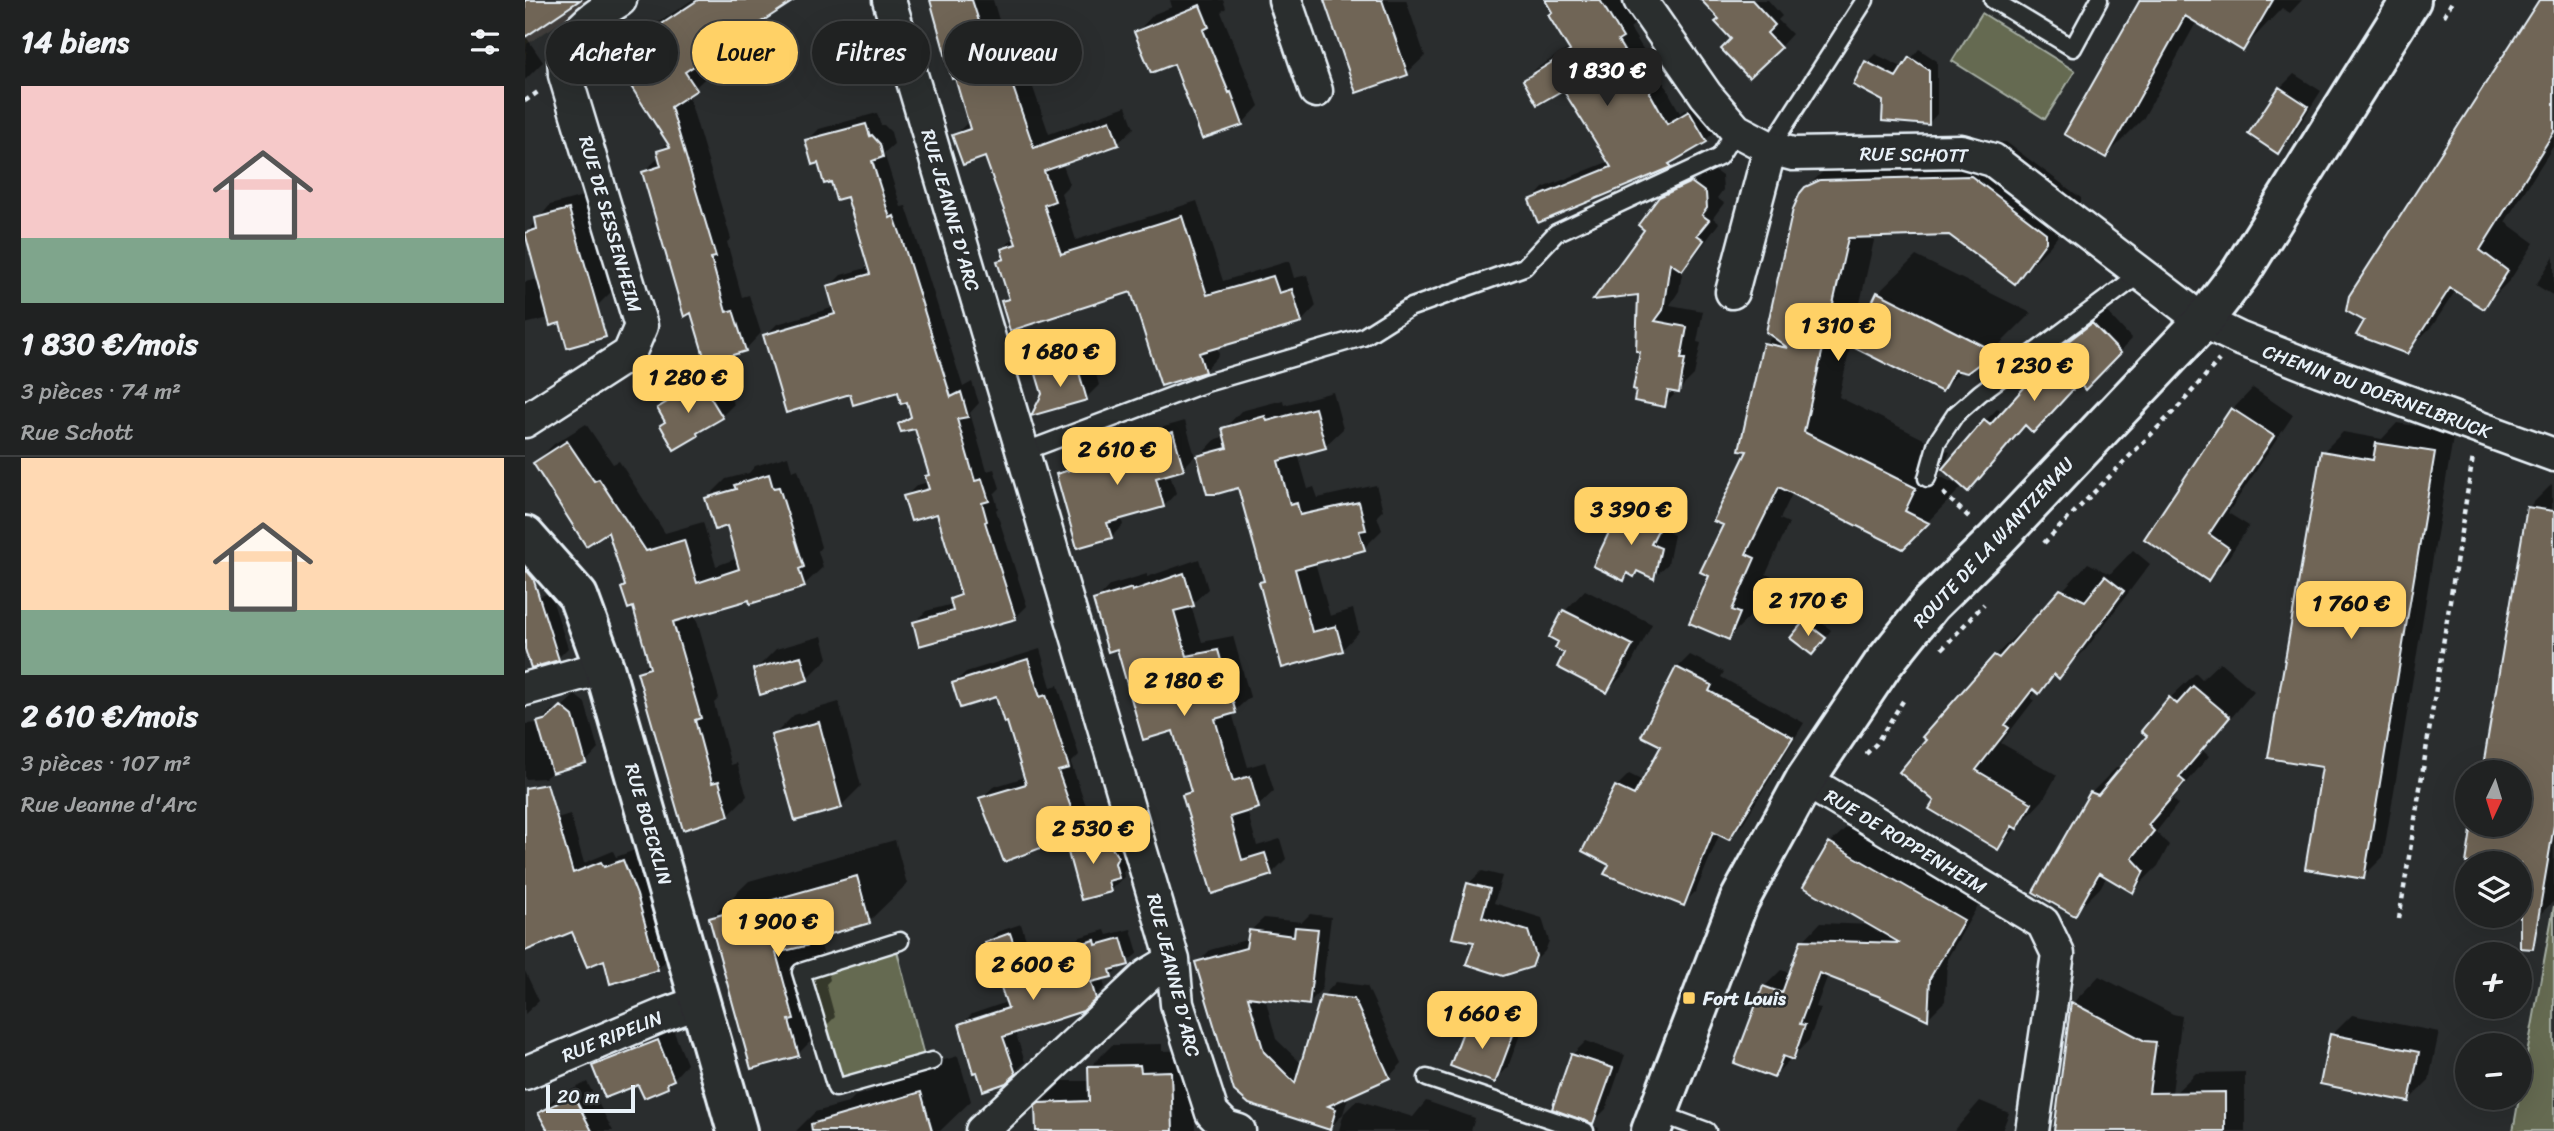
<!DOCTYPE html>
<html lang="fr">
<meta charset="utf-8">
<style>
:root{--surface:#202222;--page:#2d2f2f;--text:#f1f3f6;--muted:#a2a4a5;--line:#3d3f40;--accent:#ffd166}
body{margin:0;font-family:Sriracha,sans-serif;background:var(--page);color:var(--text);height:100vh;display:flex;flex-direction:column;font-size:26px;white-space:nowrap}
*{box-sizing:border-box;margin:0}
p{font-size:23px;color:var(--muted)}
.icon{flex:none;width:38px;height:38px;fill:none;stroke:currentColor;stroke-width:2;stroke-linecap:round;stroke-linejoin:round}
.map{position:relative;flex:1;overflow:hidden}
.side{display:flex;flex-direction:column;background:var(--surface);width:525px}
.side>*{flex:none}
.guide{position:absolute;left:21px;top:21px;width:665px;height:63px;display:flex;gap:14px}
.needle{width:46px;rotate:184deg}
.tools{position:absolute;left:1930px;top:760px;display:grid;gap:14px}
.tools a{display:grid;place-items:center;width:77px;height:77px;border-radius:50%;background:var(--surface);box-shadow:0 7px 28px #0002,0 0 0 2px var(--line);font-size:35px}
.scale{position:absolute;left:21px;bottom:18px;width:89px;box-sizing:border-box;padding-left:7px;border:4px solid #e8f1f8;border-top:0;font-size:19px;line-height:24px;white-space:nowrap;color:#e8f1f8;-webkit-text-stroke:5px #2a2d2e;paint-order:stroke}
.price{position:absolute;translate:-50% -60px;padding:0 16px;border-radius:14px;background:var(--accent);color:#111;font-size:23px;line-height:46px;filter:drop-shadow(0 2px 4px #0008)}
.price::after{content:'';position:absolute;left:50%;top:42px;width:21px;height:16px;margin-left:-10px;background:inherit;clip-path:polygon(0 0,100% 0,50% 100%)}
.price.on{background:#222;color:#fff}
ul{padding:0;list-style:none}
li{display:grid;align-content:center;gap:14px;height:371px;padding:0 21px}
li+li{border-top:2px solid var(--line)}
li span{display:grid;place-items:center;height:217px;border-radius:0px;color:#555}
li>.icon{margin-inline-start:auto}
span .icon{width:126px;height:126px;fill:#fffc;stroke-width:1}
li b{font-size:30px}
h2{display:flex;justify-content:space-between;align-items:center;height:84px;padding:0 21px;font-size:30px}
.tag{padding:0 24px;border-radius:32px;background:var(--surface);box-shadow:0 7px 28px #0002,0 0 0 2px var(--line);font-size:24px;line-height:63px}
.tag.on{background:var(--accent);color:#111}
main{display:flex;flex:1;min-height:0}
.map>svg:first-child{display:block}
.built{fill:#3f3e3a}
.green{fill:#656b51;stroke:#a6aea4;stroke-width:2}
.shadow{fill:#0007}
.building{fill:#706557;stroke:#e8f1f8;stroke-width:2}
.lines{fill:none;stroke-linecap:round;stroke-linejoin:round}
.lane-casing{stroke:#e8f1f8;stroke-width:21}
.street-casing{stroke:#e8f1f8;stroke-width:37}
.secondary-casing{stroke:#e8f1f8;stroke-width:44}
.path{stroke:#e8f1f8;stroke-width:4.5;stroke-dasharray:5 5;stroke-linecap:butt}
.lane{stroke:#2a2d2e;stroke-width:16}
.street{stroke:#2a2d2e;stroke-width:32}
.secondary{stroke:#2a2d2e;stroke-width:38}
.poi-dot{fill:#ffd166;stroke:#2a2d2e;stroke-width:2.5}
.labels{text-anchor:middle;stroke-width:5;stroke-linejoin:round;paint-order:stroke}
.street-label{font-size:19px;fill:#e8f1f8;stroke:#2a2d2e}
.poi-label{font-size:19px;font-weight:bold;fill:#e8f1f8;stroke:#2a2d2e;text-anchor:start}
</style>
<main>
<section class="side">
<h2>14 biens<svg class="icon" aria-label="filters" viewBox="0 0 24 24"><path d="M4 7h16M4 17h16"/><circle cx="9" cy="7" r="2"/><circle cx="15" cy="17" r="2"/></svg></h2>
<ul>
<li><span style="background:linear-gradient(#f6c9c9 70%,#7fa58c 0)"><svg class="icon" aria-label="home" viewBox="0 0 24 24"><path d="M3 11l9-7 9 7M6 9v11h12V9"/></svg></span><div><b>1 830 €/mois</b><p>3 pièces · 74 m²</p><p>Rue Schott</p></div></li>
<li><span style="background:linear-gradient(#ffd9b3 70%,#7fa58c 0)"><svg class="icon" aria-label="home" viewBox="0 0 24 24"><path d="M3 11l9-7 9 7M6 9v11h12V9"/></svg></span><div><b>2 610 €/mois</b><p>3 pièces · 107 m²</p><p>Rue Jeanne d'Arc</p></div></li>
</ul>
</section>
<div class="map">
<svg width="2029" height="1131" viewBox="0 0 2029 1131">
<rect width="100%" height="100%" fill="#2a2d2e"/>
<filter id="ink" filterUnits="userSpaceOnUse"><feTurbulence type="fractalNoise" baseFrequency=".0143" numOctaves="2"/><feDisplacementMap in="SourceGraphic" scale="14" xChannelSelector="R" yChannelSelector="G"/><feConvolveMatrix kernelMatrix="1 2 1 2 8 2 1 2 1" color-interpolation-filters="sRGB"/></filter>
<g filter="url(#ink)">
<path class="built" d="M0,0H71L2,44L0,66Z"/>
<path class="green" d="M1457,13L1550,71L1520,119L1427,61Z
M2029,906V1131H1988Z
M371,947L399,1056L316,1082L285,977Z"/>
<path class="shadow" d="M167,0H267L178,58L187,72L163,94L206,239L202,242L217,297L224,295L236,333L220,350L119,172L135,156L134,152L144,141L89,57L106,41Z
M407,0H468L483,50L494,47L524,134L601,106L609,128L593,143L537,163L545,184L536,193L551,240L672,201L698,281L764,261L769,278L782,275L791,306L776,322L692,346L694,355L679,371L607,290L478,302L484,295L474,262L480,256L478,249L490,236L461,155L429,136L444,121Z
M645,0H698L701,8L696,12L734,106L717,124L650,61L612,32L629,14L647,7Z
M801,0H881L900,56L882,73L832,90Z
M1022,0H1095L1110,24L1105,28L1128,65L1139,68L1137,80L1155,113L1177,100L1193,128L1181,140L1157,154L1146,165L1014,220L1006,201L1018,188L1085,161L1038,87L1000,80L1012,68L1045,48Z
M1179,0H1243L1257,16L1253,20L1267,34L1255,47L1209,39L1196,19Z
M1617,0H1777L1765,13L1757,8L1718,49L1672,21L1618,119L1581,156Z
M2016,0H2029V145L1980,222L2009,243L1985,280L1958,307L1931,290L1908,325L1881,352L1841,321Z
M0,35L18,62L0,80Z
M1394,49L1412,61V114L1404,123L1360,100L1342,62L1350,54L1379,68Z
M1769,74L1796,91L1766,138L1753,151L1755,88Z
M352,113L356,125H359L366,132L369,144L359,153L376,207L381,206L386,221L438,387L447,382L454,403L445,413L462,471L469,469L475,488L469,494L473,508L471,510L502,606L490,618L390,622L401,611L428,604L427,599L436,590L413,511L380,497L392,485L404,482L402,476L405,473L391,427L375,424L387,413L383,400L374,390L326,392L240,336L252,324L310,307L304,287L316,275L345,267L323,195L307,179L282,141L294,129Z
M1481,142L1556,198V206L1525,246L1490,281L1424,234L1350,236L1314,397L1425,452L1414,476L1437,487L1378,547L1268,492L1255,519L1264,523L1241,574L1249,578L1239,603L1203,638L1186,575L1225,450L1240,344L1248,336L1281,188L1317,153L1332,145Z
M1183,166L1197,176L1198,190L1192,198L1199,203L1188,218L1194,223L1173,252L1158,268L1154,291L1145,305L1178,311L1172,342L1176,343L1169,375L1139,405L1117,350L1122,229L1135,198L1139,194V196L1175,179L1173,176L1142,191L1152,181Z
M58,196L86,292L72,306L0,324V282L13,279L1,234L25,205Z
M1391,256L1506,313L1469,350L1442,371L1437,370L1417,390L1353,293Z
M2029,256V296L2011,285Z
M1581,311L1607,339L1560,387L1555,381L1501,424L1456,477L1460,421L1473,408L1478,413L1553,332Z
M564,350L574,385L561,398L518,394L513,375L526,362Z
M189,371L209,404L197,416L150,448L142,421L134,409L147,396Z
M1728,388L1768,415L1703,513L1724,526L1703,558L1682,578L1622,539L1708,409Z
M808,392L818,429L800,446L773,454L783,489L789,487L793,498L851,485L858,510L852,516L857,530L839,548L790,562L805,616L828,609L834,632L817,650L758,666L736,583L740,578L715,486L674,457L691,439L701,436L699,429L716,411L758,400L759,405Z
M660,421L670,456L658,468L644,472L651,493L639,506L596,517L598,525L586,537L533,474L545,462L593,448L604,437Z
M1872,423L1929,432L1858,857L1838,877L1799,766L1798,452L1818,432L1857,439Z
M61,424L88,464L94,461L140,533L178,522L191,566L213,558L203,524L182,498L201,479L224,473L230,466L263,456L267,471L273,469L296,547L293,551L298,567L279,585L225,597L170,614L194,698L189,703L206,765L212,763L222,796L203,815L114,673L125,661L84,529L10,463L29,444Z
M2027,484L2029,901L2012,917L1995,915V863H1942V906L1935,905L1949,824H1995L2004,507Z
M1125,493L1150,505L1138,530L1149,535L1143,564L1129,577L1114,570L1109,575L1105,572L1099,579L1088,529Z
M1608,550L1625,564L1561,649L1534,676L1532,674L1514,692L1512,690L1506,698L1509,700L1476,743L1532,775L1518,800L1473,848L1407,809L1470,656L1497,629L1500,631L1563,563L1585,574Z
M674,559L683,589L666,605L677,642L708,636L725,697L707,713L723,767L740,762L749,791L733,806L722,810L732,846L755,839L761,859L746,874L688,892L659,795L666,788L650,729L593,647L570,601L585,585L622,574V577Z
M1060,590L1127,624L1103,670L1082,691L1042,652L1035,641L1027,637L1040,611Z
M25,593L43,648L33,658L0,644V601Z
M1287,615L1306,630L1294,647L1267,638Z
M297,636L303,658L282,679L230,670L251,649Z
M515,649L526,687L533,685L554,755L546,763L566,820L554,832L456,799L468,787L500,777L483,720L472,695L429,683L441,672Z
M1165,655L1199,672L1196,677L1279,723L1217,825L1204,838L1195,833L1171,891L1158,904L1086,864L1091,787L1104,774L1118,781L1138,745L1152,668Z
M1695,662L1729,691L1678,751L1684,756L1648,799L1653,804L1631,832L1644,845L1633,866L1608,891L1582,876L1575,888L1549,914L1566,793L1592,767L1597,769L1625,736L1645,698L1671,673L1677,679Z
M50,695L60,703L73,749L61,762L28,771L20,778L0,779V724L14,723L27,710L37,707Z
M314,702L336,786L316,806L248,736L269,715Z
M45,814L59,863L88,851L91,857L110,850L123,882L144,957L133,969L80,958L48,929L0,949V828Z
M593,823L607,863L598,872L599,877L585,890L543,846L557,832Z
M1323,826L1455,902L1422,959L1420,1001L1403,1018L1354,994L1303,975L1291,1007L1296,1008L1284,1040L1249,1076L1239,987L1256,970L1266,973L1278,941L1295,923L1348,925L1305,843Z
M370,840L382,884L344,921L303,933L295,941L305,980L301,984L310,1017L273,1054L186,918L224,881Z
M957,871L977,876L969,903L1017,918L1024,941L1020,951L1006,965L952,941L943,884Z
M785,914L806,917L797,989L784,1003L740,997L751,1039L777,1064L798,996L811,982L842,986L877,1063L864,1077L824,1095L818,1114L832,1100L888,1117L901,1101L950,1118L946,1131H816L814,1130L819,1113L804,1129L725,1102L672,963L685,950L724,939L725,931L739,918L777,922Z
M496,924L512,974L549,962L544,948L555,937L580,930L582,935L606,929L613,953L586,975L577,978L580,987L557,1009L490,1031L500,1062L480,1082L436,1025L447,1014L482,1002L462,942L472,932Z
M0,971L14,1001L0,1014Z
M1574,976L1648,1014L1657,1016L1642,1131H1530L1548,1003Z
M958,1006L1000,1021L983,1067L970,1081L944,1020Z
M1827,1015L1914,1032L1904,1080L1884,1100L1807,1035Z
M147,1027L162,1064L142,1086L114,1082L69,1067L83,1053Z
M1061,1041L1100,1055L1081,1109L1068,1122L1029,1108L1048,1054Z
M637,1044V1051L668,1050L670,1131H513L512,1107L538,1081H565V1067L587,1045Z
M433,1056L446,1101L415,1131H271L290,1112L323,1103L330,1096L347,1091L361,1077Z
M1720,1072V1131H1650V1093L1671,1073Z
M62,1082L88,1131H18L23,1127L15,1113L29,1099Z
M1455,1101L1484,1113L1477,1131H1429Z
M1034,1117L1074,1128L1073,1131H1021Z"/>
<path class="building" d="M0,0H55L0,37Z
M173,0H270L160,72L172,90L146,107L191,257L186,258L201,312L208,310L221,351L181,363L166,313L159,317L117,172L136,166L132,151L145,147L87,57Z
M405,0H447L468,64L479,61L509,148L585,120L594,145L519,171L530,201L519,205L536,254L657,216L682,295L748,276L754,293L767,289L777,323L674,353L680,372L636,386L606,292L485,331L476,301L484,299L472,261L479,259L476,249L491,244L460,157L438,165L427,135L445,129L430,78L427,79Z
M799,0H857L883,75L831,93Z
M1020,0H1075L1098,38L1093,41L1115,77L1127,80L1125,93L1142,124L1164,111L1182,142L1144,164L1147,167L1013,223L1004,200L1086,167L1038,90L1012,105L998,80L1045,51L1023,15L1027,12Z
M1176,0H1227L1250,25L1242,33L1256,48L1224,78L1196,49L1206,39L1190,22L1194,19Z
M1615,0H1748L1718,51L1660,16L1581,158L1539,134Z
M2014,0H2029V132L1955,250L1983,271L1959,309L1925,288L1882,354L1831,335L1839,321L1821,311L1824,296Z
M675,5L684,27L678,30L704,93L706,92L718,125L677,139L649,64L626,73L609,32Z
M1384,57L1404,70V125L1357,121L1358,101L1328,85L1340,61L1371,77Z
M1754,87L1783,106L1753,154L1723,134Z
M341,124L345,136L347,135L355,144L358,157L347,161L365,218L369,216L375,233L426,397L436,392L443,417L432,419L450,481L457,479L464,501L457,503L462,521L460,522L491,619L394,646L388,622L428,611L425,599L436,595L412,514L386,521L378,496L404,489L400,476L404,475L390,429L376,432L373,424L386,417L382,402L376,404L373,392L328,405L325,394L261,413L238,335L310,314L302,286L345,274L322,197L311,200L306,182L299,184L293,163L287,165L280,140Z
M1446,176L1521,233V242L1490,284L1424,235L1323,238L1279,432L1391,488L1380,511L1404,523L1378,549L1254,487L1221,554L1230,558L1207,610L1215,613L1204,640L1164,623L1184,576L1175,572L1198,525L1188,521L1222,451L1214,450L1238,343L1263,348L1241,332L1268,209L1275,193L1280,187L1295,180Z
M1166,182L1181,193L1182,208L1177,215L1184,220L1172,235L1179,240L1157,271L1145,263L1138,310L1130,321L1162,327L1156,359H1160L1154,393L1143,391L1140,407L1109,401L1111,390L1108,389L1115,352L1111,351L1113,295L1068,300L1119,230L1113,225L1134,197Z
M44,209L81,337L42,348L35,323L25,326L0,233L12,229L10,218Z
M1352,292L1470,352L1442,373L1429,370L1417,392L1326,346Z
M1567,323L1596,353L1560,390L1554,383L1508,433L1500,425L1443,492L1417,469L1459,420L1465,425L1538,345Z
M551,362L562,400L506,416L517,394L511,374Z
M176,382L198,418L172,433L173,436L149,450L135,425L140,422L132,408Z
M790,408L801,448L753,461L765,505L772,503L775,515L834,502L841,530L834,531L840,550L770,569L787,632L811,626L818,651L757,668L734,582L739,581L713,488L692,494H682L672,456L702,448L697,428L740,416L742,421Z
M1706,408L1749,436L1684,534L1704,548L1683,581L1619,539Z
M648,432L659,470L631,478L639,507L582,523L587,538L552,548L531,474L592,456L590,449Z
M42,441L69,481L74,479L121,551L159,540L172,583L214,569L202,526L190,530L180,498L211,489L209,485L244,474L248,488L254,487L279,567L274,569L280,587L225,604L224,600L148,622L176,718L170,720L187,783L194,781L204,816L158,830L112,672L125,668L108,607L103,609L96,588L100,586L83,532L61,546L8,463Z
M1851,443L1910,452L1839,879L1780,869L1797,767L1743,758L1796,451L1848,460Z
M1110,506L1138,520L1126,544L1136,548L1129,579L1112,571L1109,577L1102,573L1099,581L1068,566L1086,528L1092,531L1099,517L1104,520Z
M2002,507L2029,511V825L2008,949L1995,948V863H1941L1947,824H1995V772H1957Z
M2,571L8,578L34,660L6,668L0,649V572Z
M659,573L669,606L649,611L662,656L693,650L711,713L690,719L708,781L725,776L734,808L705,817L717,860L740,853L747,875L687,894L657,795L666,792L648,731L618,740L592,649L583,652L568,600L607,588V591Z
M1580,576L1599,591L1534,679L1529,674L1514,694L1508,689L1480,725L1484,728L1451,770L1507,803L1492,829L1487,826L1473,850L1404,809L1409,801L1374,772L1401,740L1397,737L1469,655L1474,658L1535,589L1560,601Z
M1038,610L1108,645L1082,693L1032,667L1039,653L1030,648L1033,642L1024,637Z
M1279,621L1301,638L1287,655L1265,638Z
M276,656L283,680L235,695L228,669Z
M503,659L515,697L521,695L544,768L533,771L555,833L479,862L454,798L501,784L482,722L479,723L471,697L435,708L427,683Z
M1151,667L1187,685L1184,691L1268,737L1204,840L1188,832L1159,906L1079,874L1084,865L1057,851L1090,786L1109,795L1136,746L1116,736Z
M1668,686L1705,717L1654,777L1660,782L1623,825L1629,831L1607,858L1619,871L1608,893L1574,873L1550,916L1508,892L1565,792L1573,795L1622,736L1616,731L1644,697L1652,704Z
M36,706L48,716L61,763L27,773L12,722L22,719Z
M294,722L317,808L270,821L246,735Z
M22,784L48,873L76,862L79,867L98,860L112,895L133,970L85,984L79,960L62,967L47,932L0,951V788Z
M579,836L593,857L590,863L594,878L583,881L586,892L556,900L541,845Z
M1304,842L1439,920L1405,978L1403,1020L1353,996L1294,973L1275,1024L1280,1025L1268,1060L1258,1056L1249,1078L1209,1063L1238,986L1257,993L1276,940L1375,943L1278,887Z
M332,876L345,923L295,937L297,942L251,953L269,1019L264,1020L274,1056L226,1069L184,918Z
M942,883L965,889L957,917L1003,931L1011,956L1007,967L978,976L941,964L949,942L927,938Z
M770,927L793,929L784,1005L723,997L739,1052L770,1083L796,995L829,999L865,1078L803,1106L811,1109L805,1130L724,1104L709,1091L670,962L721,948L724,930L769,936Z
M485,933L502,983L549,967L542,947L570,940L571,945L596,938L604,965L585,970L587,977L566,982L571,999L558,1011L478,1037L491,1074L481,1083L458,1091L452,1072L448,1073L434,1024L483,1008L460,942Z
M1546,1002L1620,1041L1631,1042L1624,1093L1700,1092V1131H1529Z
M943,1019L988,1035L970,1083L925,1066Z
M1805,1034L1894,1052L1884,1102L1795,1084Z
M133,1040L149,1080L142,1083L143,1088L119,1098L113,1085L80,1098L67,1066Z
M1046,1054L1088,1068L1068,1124L1027,1109Z
M615,1065L616,1072L646,1071L648,1131H511L510,1106L514,1103L564,1101L563,1066Z
M396,1092L407,1131H287L286,1124Z
M48,1095L67,1131H23L13,1113Z"/>
<g class="lines">
<g class="lane-casing">
<path id="lane" d="M1468,0L1548,48L1574,0
M1245,148L1340,0
M498,452L681,383L838,337L884,308L999,267L1031,233L1194,157L1211,130
M1402,478L1412,442L1430,415L1455,393L1615,274
M375,941L276,972L311,1088L407,1061
M902,1078L1060,1131
M1133,1113L1182,1131"/>
</g>
<g class="street-casing">
<path id="street" d="M364,0L648,960L652,1004L687,1113L701,1127L714,1131
M760,0L791,91
M1115,0L1181,95L1211,130L1245,148L1268,154L1436,151L1468,160L1678,321L1713,338L1795,370L2029,455
M1207,292L1245,148
M0,421L104,354L116,326L40,75C40,68 38,58 41,52C50,28 74,13 95,0
M0,689L79,667
M1280,780L1518,923L1533,954L1507,1131
M0,1073L136,1016L175,1002
M457,1131L623,975L648,960"/>
</g>
<g class="secondary-casing">
<path id="secondary" d="M0,536L53,596L79,667L212,1131
M1126,1131L1214,901L1280,780L1358,664L1406,604L1469,542L1678,321L1716,272L1886,0"/>
</g>
<path class="path" d="M1919,16L1928,0
M0,101L13,92
M1418,493L1445,518
M1519,543L1655,405L1694,360
M1417,649L1459,604
M1341,754L1351,744L1378,701
M1874,919L1948,457"/>
<use href="#lane" class="lane"/>
<use href="#street" class="street"/>
<use href="#secondary" class="secondary"/>
</g>
</g>
<rect class="poi-dot" x="1157" y="991" width="14" height="14" rx="3.5"/>
<g class="labels">
<g class="street-label">
<text transform="translate(1389 154) rotate(1)" y="7">RUE SCHOTT</text>
<text transform="translate(426 210) rotate(74)" y="7">RUE JEANNE D'ARC</text>
<text transform="translate(86 224) rotate(74)" y="7">RUE DE SESSENHEIM</text>
<text transform="translate(1852 391) rotate(20)" y="7">CHEMIN DU DOERNELBRUCK</text>
<text transform="translate(1468 542) rotate(-47)" y="7">ROUTE DE LA WANTZENAU</text>
<text transform="translate(124 824) rotate(74)" y="7">RUE BOECKLIN</text>
<text transform="translate(1381 841) rotate(31)" y="7">RUE DE ROPPENHEIM</text>
<text transform="translate(649 975) rotate(76)" y="7">RUE JEANNE D'ARC</text>
<text transform="translate(87 1036) rotate(-22)" y="7">RUE RIPELIN</text>
</g>
<g class="poi-label">
<text x="1178" y="1005">Fort Louis</text>
</g>
</g>
</svg>
<div class="tools">
<a><svg class="needle" viewBox="-14 -14 28 28"><path d="M0-13l5 13h-10z" fill="#e53935"/><path d="M0 13l5-13h-10z" fill="#a2a4a5"/></svg></a>
<a><svg class="icon" aria-label="layers" viewBox="0 0 24 24"><path d="M12 4l9 5-9 5-9-5zM3 14l9 5 9-5"/></svg></a>
<a>+</a>
<a>−</a>
</div>
<div class="scale">20 m</div>
<b class="price on" style="left:1082px;top:108px">1 830 €</b>
<b class="price" style="left:1313px;top:363px">1 310 €</b>
<b class="price" style="left:535px;top:389px">1 680 €</b>
<b class="price" style="left:1509px;top:403px">1 230 €</b>
<b class="price" style="left:163px;top:415px">1 280 €</b>
<b class="price" style="left:592px;top:487px">2 610 €</b>
<b class="price" style="left:1106px;top:547px">3 390 €</b>
<b class="price" style="left:1283px;top:638px">2 170 €</b>
<b class="price" style="left:1826px;top:641px">1 760 €</b>
<b class="price" style="left:659px;top:718px">2 180 €</b>
<b class="price" style="left:568px;top:866px">2 530 €</b>
<b class="price" style="left:253px;top:959px">1 900 €</b>
<b class="price" style="left:508px;top:1002px">2 600 €</b>
<b class="price" style="left:957px;top:1051px">1 660 €</b>
<div class="guide">
<a class="tag">Acheter</a>
<a class="tag on">Louer</a>
<a class="tag">Filtres</a>
<a class="tag">Nouveau</a>
</div>
</div>
</main>
